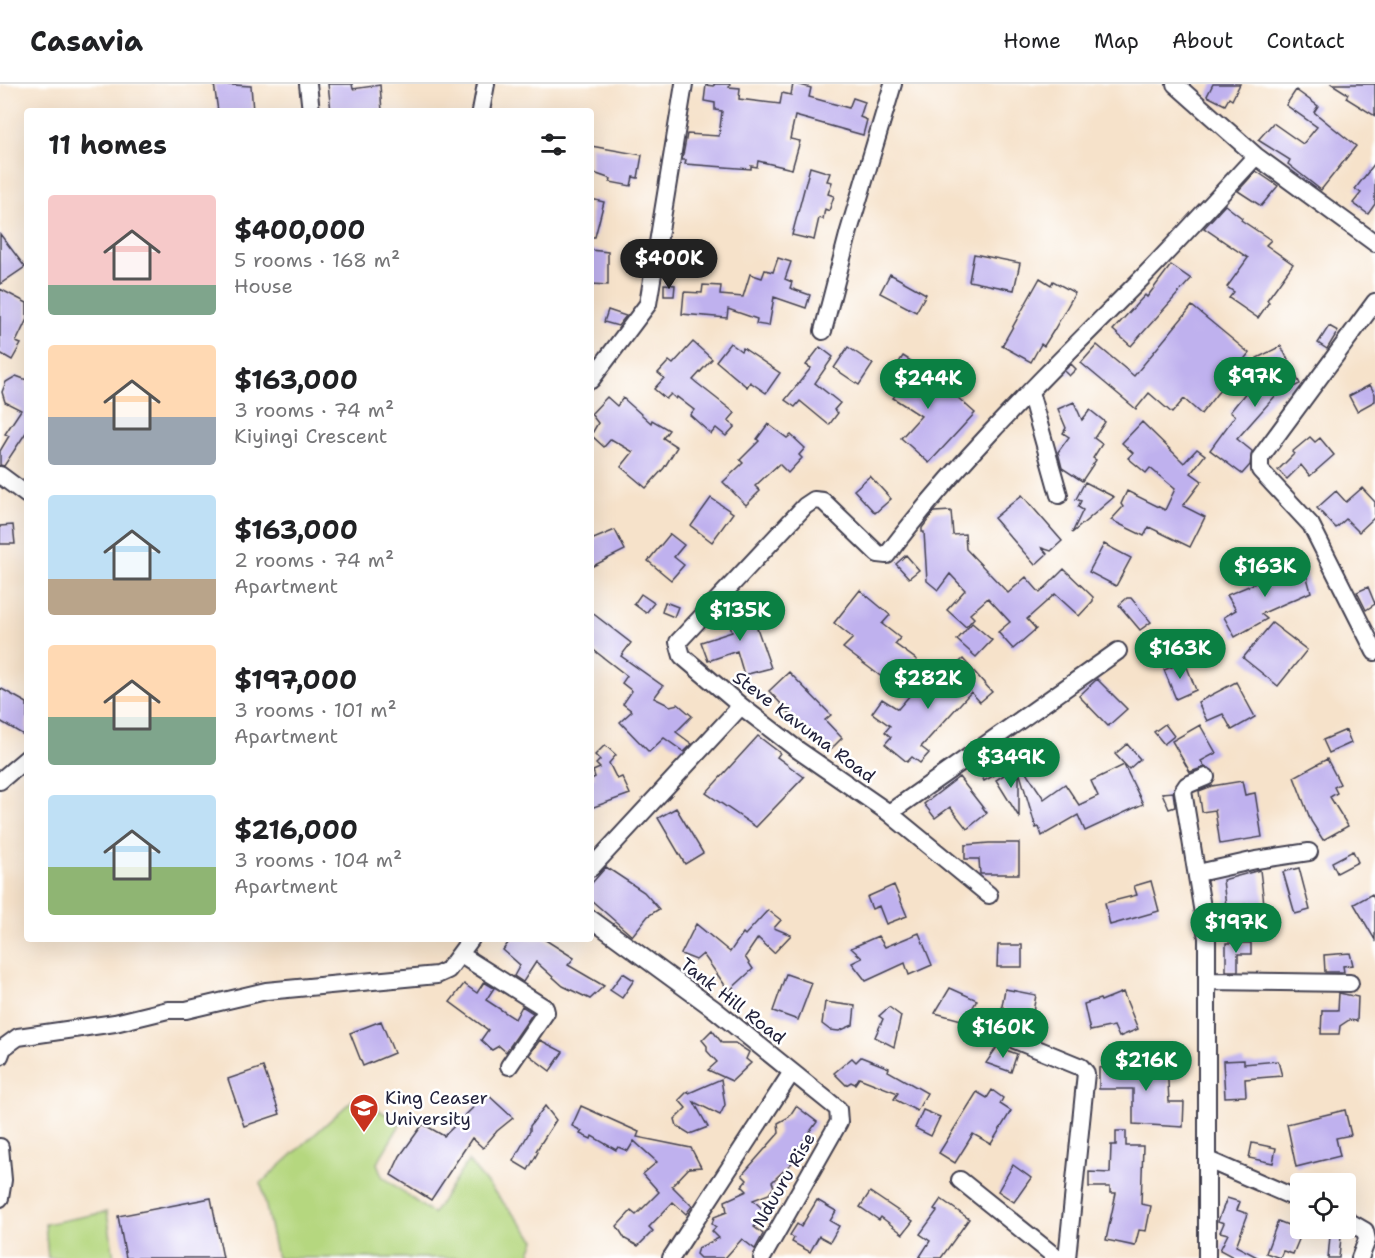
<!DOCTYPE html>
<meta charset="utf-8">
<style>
:root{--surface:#fff;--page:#f2f2f2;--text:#202124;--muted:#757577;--line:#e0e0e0;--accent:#0b8043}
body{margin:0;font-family:"Shantell Sans",sans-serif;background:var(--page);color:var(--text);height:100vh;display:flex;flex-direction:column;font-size:22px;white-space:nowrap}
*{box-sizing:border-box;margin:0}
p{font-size:20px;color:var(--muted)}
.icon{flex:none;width:33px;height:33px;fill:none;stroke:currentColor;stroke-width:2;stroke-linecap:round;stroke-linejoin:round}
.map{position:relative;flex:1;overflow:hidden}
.panel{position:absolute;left:24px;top:24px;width:570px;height:834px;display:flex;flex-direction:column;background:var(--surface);border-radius:6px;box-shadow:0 6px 24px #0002}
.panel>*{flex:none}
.buttons{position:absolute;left:1290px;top:1089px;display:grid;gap:12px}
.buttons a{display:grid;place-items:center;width:66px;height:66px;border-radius:6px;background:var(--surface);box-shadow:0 6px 24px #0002;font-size:30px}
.price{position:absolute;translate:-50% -51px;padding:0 14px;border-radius:21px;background:var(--accent);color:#fff;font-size:20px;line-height:39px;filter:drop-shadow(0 2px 3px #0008)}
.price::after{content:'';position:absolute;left:50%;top:36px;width:18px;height:14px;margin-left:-9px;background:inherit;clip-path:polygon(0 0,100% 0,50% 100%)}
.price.on{background:#222;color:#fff}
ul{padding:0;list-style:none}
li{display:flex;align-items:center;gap:18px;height:150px;padding:0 24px}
li span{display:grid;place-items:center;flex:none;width:168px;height:120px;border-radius:6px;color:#555}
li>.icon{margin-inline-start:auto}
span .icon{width:72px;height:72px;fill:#fffc;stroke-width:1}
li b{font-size:26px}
h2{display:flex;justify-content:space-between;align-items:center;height:72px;padding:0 24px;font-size:26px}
header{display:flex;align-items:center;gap:36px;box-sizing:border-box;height:84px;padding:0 30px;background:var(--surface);border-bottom:2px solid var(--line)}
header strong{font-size:28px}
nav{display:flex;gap:33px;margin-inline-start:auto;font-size:21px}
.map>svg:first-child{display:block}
.green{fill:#b5d77f;stroke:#6c7c5d;stroke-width:1.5}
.building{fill:#bfb1ee}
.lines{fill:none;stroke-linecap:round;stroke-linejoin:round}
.minor-casing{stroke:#423f50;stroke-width:20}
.minor{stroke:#fff;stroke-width:16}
.labels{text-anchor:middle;stroke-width:5;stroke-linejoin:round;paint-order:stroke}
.street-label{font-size:18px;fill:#22223b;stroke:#fff}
.poi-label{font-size:18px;fill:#22223b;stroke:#fff;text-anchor:start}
</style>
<header>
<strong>Casavia</strong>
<nav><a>Home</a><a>Map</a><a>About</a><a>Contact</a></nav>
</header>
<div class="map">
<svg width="1375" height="1174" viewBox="0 0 1375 1174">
<rect width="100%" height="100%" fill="#fff"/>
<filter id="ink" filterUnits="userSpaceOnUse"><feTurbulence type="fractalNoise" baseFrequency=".0167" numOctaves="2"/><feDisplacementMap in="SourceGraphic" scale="12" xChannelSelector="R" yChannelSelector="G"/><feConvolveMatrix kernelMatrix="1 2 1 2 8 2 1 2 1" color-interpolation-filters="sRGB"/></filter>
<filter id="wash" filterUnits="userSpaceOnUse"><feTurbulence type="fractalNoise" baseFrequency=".008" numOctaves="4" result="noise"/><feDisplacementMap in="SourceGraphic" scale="24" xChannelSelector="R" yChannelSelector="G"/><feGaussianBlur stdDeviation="1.35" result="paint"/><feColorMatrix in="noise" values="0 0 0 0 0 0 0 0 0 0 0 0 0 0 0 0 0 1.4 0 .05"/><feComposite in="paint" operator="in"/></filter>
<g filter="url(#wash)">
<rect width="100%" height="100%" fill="#f6e2ca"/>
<path class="green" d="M356,1013L401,1039L377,1079L382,1092L433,1130L468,1077L535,1156L530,1169L534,1174H277L261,1099Z
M107,1128L114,1174H48L45,1140Z"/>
<g id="blocks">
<path class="building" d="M214,0L251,2L253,27H218Z
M328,0H352L353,5L380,1L382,27H331Z
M714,0H730L729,3L740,4L739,15L780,20L782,9L791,11L793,0H797L811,4L809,13L849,24L853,14L865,18L860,33L867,36L863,51L795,32L790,55L800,57L792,85L758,77L757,83L751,82V85L685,80L686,76H682L687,50L719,52L722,27L715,26V19L704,17L706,1L714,2Z
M1213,0H1240L1232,16L1229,14L1225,21L1207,12Z
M1332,0H1375V32L1346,14L1348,10Z
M1296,6L1318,22L1314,28L1356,62L1321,106L1288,80L1290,76L1258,56L1273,39L1303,60L1317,43L1286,21Z
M591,62L642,71L638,94L633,93L631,102L610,98L611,95L594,89L591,85Z
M1375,79V120L1368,130L1353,119L1361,109L1355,105Z
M810,83L830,89L827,97L832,98L828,110L834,112L829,127L825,125L823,135L819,134L814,156L792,151Z
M1256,87L1278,102L1261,122L1238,107Z
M591,115L604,118L595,153H591Z
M1225,121L1242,134L1241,136L1271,156L1266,161L1293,180L1267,216L1269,218L1258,234L1229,214L1234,208L1227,203L1248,174L1204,144Z
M0,150L25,183L0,200Z
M591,166L608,168V201L591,200Z
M974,170L1020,179L1014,206L969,197Z
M778,174L791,178L785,195L792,198L790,204L810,211L806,224L774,213L769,242L756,240L757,235L728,225L727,234L682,230L684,208L702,209L703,201L721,202L720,211L743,213L750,190L762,194L765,186L773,188Z
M1171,181L1191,195L1131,262L1113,246L1145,211L1147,213Z
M890,190L926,210L916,228L880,209Z
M1040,194L1051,201L1053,197L1075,209L1054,246L1044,262L1041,260L1031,278L1002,262Z
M664,200L675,201L674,212H664Z
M0,205L27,219V235L16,258L21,260L12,276L0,269Z
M1192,222L1249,269L1201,330L1184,315L1172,329L1149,309L1136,325L1081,279L1097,261L1134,292Z
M608,226L626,232L618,242L604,238Z
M1329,242L1338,247L1327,265L1318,259Z
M693,258L712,275L693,296L735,329L728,337L735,342L726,352L716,344L711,350L690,331L694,326L677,313L676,315L671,310L666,315L654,305L664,294L658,289L669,277L673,280Z
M730,259L741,267L743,264L780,289L766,309L750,298L747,303L716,277Z
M1281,262L1300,300L1276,311L1237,355L1252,367L1250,381L1242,390L1210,366L1235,332L1230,328L1256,296L1266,291L1257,274Z
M820,263L833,273L815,299L840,319L834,326L838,329L829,341L800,317L795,323L785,316L811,284L806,281Z
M848,263L873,280L859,301L834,284Z
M903,272L925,286L920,295L942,309L947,304L975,329L929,379L901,354L921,332L893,314L900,305L887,297Z
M1071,280L1076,285L1069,292L1064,287Z
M16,292L27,296V347L4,382L0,381V367L9,352L5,350L21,326L5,318L2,308L6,298Z
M1370,301L1375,310V317L1357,327L1349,312Z
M607,313L617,322L623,314L651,339L652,336L669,346L663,354L677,363L664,384L646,404L621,383L633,368L611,355L604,363L591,351L598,339L591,330Z
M1074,318L1082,336L1090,326L1105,338L1094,354L1102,360L1093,374L1096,376L1082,397L1062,384L1058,368L1069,353L1063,349L1066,344L1058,325Z
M1142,338L1184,379L1197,365L1205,371L1191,389L1202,397L1183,422L1205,433L1190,463L1149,443L1144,452L1111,436L1123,423L1121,420L1127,407L1165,426L1175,405L1150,384L1146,389L1128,374L1133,369L1122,359Z
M768,340L787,354L791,351L805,364L799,371L802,374L788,389L779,380L755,402L760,407L746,421L723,398L743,379L740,376L759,357L757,355Z
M1310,353L1315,358L1320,354L1334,371L1310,392L1301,381L1287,395L1278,386L1294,370L1292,368Z
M870,392L891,415L875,429L854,406Z
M1085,398L1114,413L1072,449L1083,426L1078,423L1081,417L1076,415Z
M1362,404L1375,418V433L1359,448L1346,435L1336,444L1317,424L1336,407L1346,418Z
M1022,411L1062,457L1051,467L1042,464L1047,470L1035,481L994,434Z
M711,414L733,429L712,458L691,442Z
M951,427L953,451L965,450L966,465L1008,509L1026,493L1040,509L1064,485L1093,513V517L1079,532L1055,510L1027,535L1036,545L1013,565L998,548L1010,538L988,514L970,530L974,534L966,543L947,526L965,506L950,490L938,506L927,497L924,448H922V444L934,428Z
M13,441L15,460H0V442Z
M615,446L625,466L591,483V456Z
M670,450L684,461L674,473L684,481L671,496L648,477Z
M1104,460L1131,474L1116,502L1089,488Z
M906,471L919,486L909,494L896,480Z
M1299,481L1302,487L1305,486L1311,508L1261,530L1267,535L1235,553L1224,533L1236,526L1227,511Z
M1368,503L1375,520L1366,526L1357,508Z
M860,506L890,531L882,540L900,554L895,560L917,576L906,591L900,587L891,600L843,564L853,554L834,539Z
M641,510L654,519L646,529L634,520Z
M1127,514H1131L1151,538L1140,546L1119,521Z
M665,518L678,523L674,533L662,528Z
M749,521L771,584L744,591L737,567L708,577L701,558L732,548L726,529Z
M591,528L631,559L621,572L663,602L654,614L670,622L678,620L692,632L676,648L692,660L684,668L664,654L649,668L620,638L632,627L623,620L632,607L622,599L627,592L591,564Z
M972,539L992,556L976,573L957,556Z
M1272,539L1307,566L1278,602L1243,574Z
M963,575L992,608L980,618L971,608L921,663L929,669L920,679L912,673L907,678L885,660L891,653L885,648L890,642L872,629L882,615L898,625L924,595L932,602Z
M1185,578L1196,606L1176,615L1164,586Z
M789,588L831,631L825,636L842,654L827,669L769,607Z
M1097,595L1127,625L1108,642L1079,612Z
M1236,598L1255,633L1232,646L1223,630L1207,637L1198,618Z
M0,604L27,619V653L0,637Z
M1165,640L1174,652L1164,660L1154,648Z
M1200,641L1216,669L1201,677L1205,683L1190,688L1172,657Z
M1346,646L1351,659L1329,669L1323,656Z
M758,652L780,669L777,673L804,693L756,743L706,709Z
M1127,660L1140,675L1129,685L1115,670Z
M605,661L616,671L609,679L617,695L622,693L630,710L591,724V695L595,693L593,687L600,684L596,680L600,676L595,671Z
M988,672L997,690L984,697L976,680Z
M1327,675L1340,700L1334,703L1337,709L1330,713L1348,742L1323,756L1311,737L1294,693Z
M1020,679L1044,715L1065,700L1079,721L1098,712L1091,697L1124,681L1143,720L1085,747L1078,731L1042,752L1039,743L1036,744L1017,680Z
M1010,687L1014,694L1019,691V733L996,696Z
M959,693L987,729L967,745L950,723L935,734L924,720Z
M1242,697L1245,711L1255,709L1262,753L1220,760L1215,726L1202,728L1199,707L1212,702Z
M1173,708L1175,723L1169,725L1162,709Z
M676,724L703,769L685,780L658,734Z
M989,759H1019V790H980L979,775H965V761Z
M1353,767L1358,778L1337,789L1332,778Z
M606,783L644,808L659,825L648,832L632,852L591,816V800Z
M1299,784L1310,826L1295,830L1283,788Z
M1260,786L1265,828L1276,827L1277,838L1254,840L1252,820L1226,822L1223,796Z
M1151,797L1159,827L1110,841L1105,819L1137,811L1134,802Z
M894,801L907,832L886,840L879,822L872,825L867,813Z
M1372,810L1375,817V856L1354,820Z
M768,826L781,836L774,844L791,851L774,869L758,854L745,873L753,885L729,907L703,870L696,876L681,870L696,840L730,868L743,849L745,851Z
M919,849L932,881L909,891L905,879L866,897L852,879L862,874L851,864L878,852L885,863Z
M511,855H544L574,874L568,881L604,902L590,915L563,902L536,878L523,898L514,892L520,881L503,866Z
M1226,859H1251V870H1238V887H1226Z
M998,861H1022V883H997Z
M1350,869L1353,881L1343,882L1344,888H1325L1324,871Z
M623,889L634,896L622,914L610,906Z
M786,890L812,899L798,936L773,927Z
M484,898L494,904L486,916L515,935L522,922L533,929L506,968L499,962L492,966L481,956L488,946L450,918L464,900L477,909Z
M950,904L977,916L965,937L935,929Z
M1005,905L1036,911L1030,944L1006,940L1008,928L1002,922Z
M1123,908L1138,945L1119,953L1114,942L1090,947L1084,920L1100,915L1101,917Z
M1339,909L1358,913L1357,937L1349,936L1340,942L1339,950H1321L1322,926H1338Z
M825,918L855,922L853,941L839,947L830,946L822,940Z
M889,923L901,932L894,963L875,953L883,935L879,932Z
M381,937L394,969L363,982L350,949Z
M712,946L722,959H735L749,968L746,975L751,979L732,997L708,986L717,978L707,967V962L702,956Z
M540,956L563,968L550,987L529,971Z
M997,963L1017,970L1011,988L986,979Z
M861,973L889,984L888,987L927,1009L917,1027L894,1015L898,1009L859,994L855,1000L851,998L846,1001L834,989L852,974L856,978Z
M1244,976V980L1278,977L1282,992L1245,995L1246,1012L1225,1013L1223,977Z
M1167,977L1169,1018H1184L1183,1043L1133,1040V1005H1099V984Z
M263,983L280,1030L244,1042L228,995Z
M721,995L725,1021L720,1031L694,1018L708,1043L690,1050L677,1042L675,1035L686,1024L679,1016L688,1007L689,1009Z
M992,1006L1003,1014L1000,1020L1011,1027L991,1060L973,1050L955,1079L939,1069L977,1008L987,1014Z
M487,1010L513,1034L497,1047L483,1064L472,1054L431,1116L391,1091L400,1072L423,1040L444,1052Z
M545,1022L556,1036L536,1067L538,1068L528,1086L513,1077L530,1047V1042Z
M581,1022L639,1048L637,1053L691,1064L701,1083L689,1084L672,1102L692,1122L686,1130L673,1118L649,1143L653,1147L638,1162L625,1155L617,1142L631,1127L636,1131L659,1108L643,1090L657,1078L634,1057L628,1067L618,1063L616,1066L592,1052L591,1055L580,1050L582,1047L572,1042Z
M796,1022L817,1038L792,1072L796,1075L772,1098L774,1103L769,1110L753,1116L767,1129L754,1143L763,1150L755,1165L742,1155L725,1174H700L696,1170L698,1164L719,1154L712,1147L716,1143L712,1140L714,1133L727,1128L725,1117L747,1107L742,1102L747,1096L742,1091L779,1049L778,1039L789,1033Z
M923,1026L940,1033L931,1052L915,1044Z
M1345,1026L1351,1051L1336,1054L1340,1072L1296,1083L1287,1040Z
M1116,1047H1126V1062H1143L1141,1120L1151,1122L1146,1147L1139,1146L1135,1162L1106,1156L1116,1109H1110V1103H1089V1088L1110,1089L1111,1061H1116Z
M1252,1059L1276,1064L1273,1079L1249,1074Z
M1013,1081L1031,1094L1014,1118L998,1107Z
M870,1108L913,1137L903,1150L881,1133L879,1136L860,1123Z
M211,1114L223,1174H126L118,1132Z
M1227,1114L1240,1118L1237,1126L1248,1130L1236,1162L1259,1174H1235L1220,1166L1228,1150L1220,1148L1224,1139L1218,1137Z
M941,1115L969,1135L941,1174H919L930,1157L920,1150L937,1127L934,1125Z
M817,1116L836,1127L830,1137L839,1142L830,1158L819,1152L810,1168L792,1158L794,1154L790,1151L797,1140L801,1143Z
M1278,1137L1293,1143L1290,1149L1300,1153L1293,1170L1283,1167L1280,1174L1266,1169Z
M1330,1152L1341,1153L1339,1174H1328Z"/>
</g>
</g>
<g filter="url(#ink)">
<use href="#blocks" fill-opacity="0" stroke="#423f50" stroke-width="1.5"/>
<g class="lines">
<g class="minor-casing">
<path id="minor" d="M308,0L311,27
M1175,0L1256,72L1375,159
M481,27L486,0
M1375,218L1260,374V386L1311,441L1375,568
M823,247L849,147L893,0
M591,296L648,220L684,0
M1030,308L1059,411
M0,391L27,411
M1206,693L1187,701L1183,707L1207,854V1174
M0,697L27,674
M889,729L1118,567
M591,784L741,622
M1198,789L1256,776L1309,768
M989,811L889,729L798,666L741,622L682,572L678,558L805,422L814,416L823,417L878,470L887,471C961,372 1054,283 1141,195C1180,155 1218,113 1256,72
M591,835L714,925L838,1025L839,1038L762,1174
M461,871L545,924L546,928L509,982
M1209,897L1350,899
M1015,956L1081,983L1086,989L1067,1174
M0,972L3,964L18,953L115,939L168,926H186L266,907L437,891L448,886L471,855
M0,1063L3,1096L0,1114
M1208,1076L1300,1116
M960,1096L1057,1174
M1346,1136L1365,1147L1367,1156L1360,1174
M671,1174L792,988"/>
</g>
<use href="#minor" class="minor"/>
</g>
</g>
<defs>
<g id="university-pin" transform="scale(1.5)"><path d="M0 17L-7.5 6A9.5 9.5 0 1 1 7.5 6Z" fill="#c8321e" stroke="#fff"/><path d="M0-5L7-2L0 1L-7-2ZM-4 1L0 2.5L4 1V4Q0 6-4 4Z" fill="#fff"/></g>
</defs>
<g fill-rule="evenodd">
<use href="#university-pin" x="364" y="1024"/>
</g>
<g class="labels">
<g class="street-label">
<text transform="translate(804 643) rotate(37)" y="6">Steve Kavuma Road</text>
<text transform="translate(733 917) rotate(38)" y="6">Tank Hill Road</text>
<text transform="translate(784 1096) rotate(-60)" y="6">Nduuru Rise</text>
</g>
<g class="poi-label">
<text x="385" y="1020">King Ceaser<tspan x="385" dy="21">University</tspan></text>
</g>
</g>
</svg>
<div class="buttons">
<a><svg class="icon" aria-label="locate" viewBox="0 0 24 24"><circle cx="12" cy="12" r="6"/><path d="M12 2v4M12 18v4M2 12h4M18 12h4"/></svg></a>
</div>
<b class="price on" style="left:669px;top:206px">$400K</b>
<b class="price" style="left:1255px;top:324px">$97K</b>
<b class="price" style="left:928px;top:326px">$244K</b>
<b class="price" style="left:1265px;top:514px">$163K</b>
<b class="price" style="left:740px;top:558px">$135K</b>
<b class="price" style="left:1180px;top:596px">$163K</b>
<b class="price" style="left:928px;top:626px">$282K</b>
<b class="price" style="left:1011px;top:705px">$349K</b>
<b class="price" style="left:1236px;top:870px">$197K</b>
<b class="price" style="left:1003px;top:975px">$160K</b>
<b class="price" style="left:1146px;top:1008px">$216K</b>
<section class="panel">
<h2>11 homes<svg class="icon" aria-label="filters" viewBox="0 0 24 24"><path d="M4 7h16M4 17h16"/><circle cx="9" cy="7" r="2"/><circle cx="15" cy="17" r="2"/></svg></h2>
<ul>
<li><span style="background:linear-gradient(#f6c9c9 75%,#7fa58c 0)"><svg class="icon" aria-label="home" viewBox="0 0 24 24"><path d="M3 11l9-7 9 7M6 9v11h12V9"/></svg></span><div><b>$400,000</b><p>5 rooms · 168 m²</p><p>House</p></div></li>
<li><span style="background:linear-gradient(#ffd9b3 60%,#9aa5b1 0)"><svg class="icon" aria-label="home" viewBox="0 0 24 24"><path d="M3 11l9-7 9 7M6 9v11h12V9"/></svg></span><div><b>$163,000</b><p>3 rooms · 74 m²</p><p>Kiyingi Crescent</p></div></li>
<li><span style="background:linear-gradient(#bfe0f5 70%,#b9a48a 0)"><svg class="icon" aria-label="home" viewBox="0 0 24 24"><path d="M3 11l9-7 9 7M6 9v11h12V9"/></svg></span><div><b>$163,000</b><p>2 rooms · 74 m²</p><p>Apartment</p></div></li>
<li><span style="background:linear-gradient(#ffd9b3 60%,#7fa58c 0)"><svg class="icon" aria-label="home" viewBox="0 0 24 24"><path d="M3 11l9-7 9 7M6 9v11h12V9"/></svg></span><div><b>$197,000</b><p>3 rooms · 101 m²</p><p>Apartment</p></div></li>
<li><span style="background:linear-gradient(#bfe0f5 60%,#8fb573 0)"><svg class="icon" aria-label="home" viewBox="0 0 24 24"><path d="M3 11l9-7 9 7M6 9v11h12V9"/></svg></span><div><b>$216,000</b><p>3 rooms · 104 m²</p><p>Apartment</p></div></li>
</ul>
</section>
</div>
